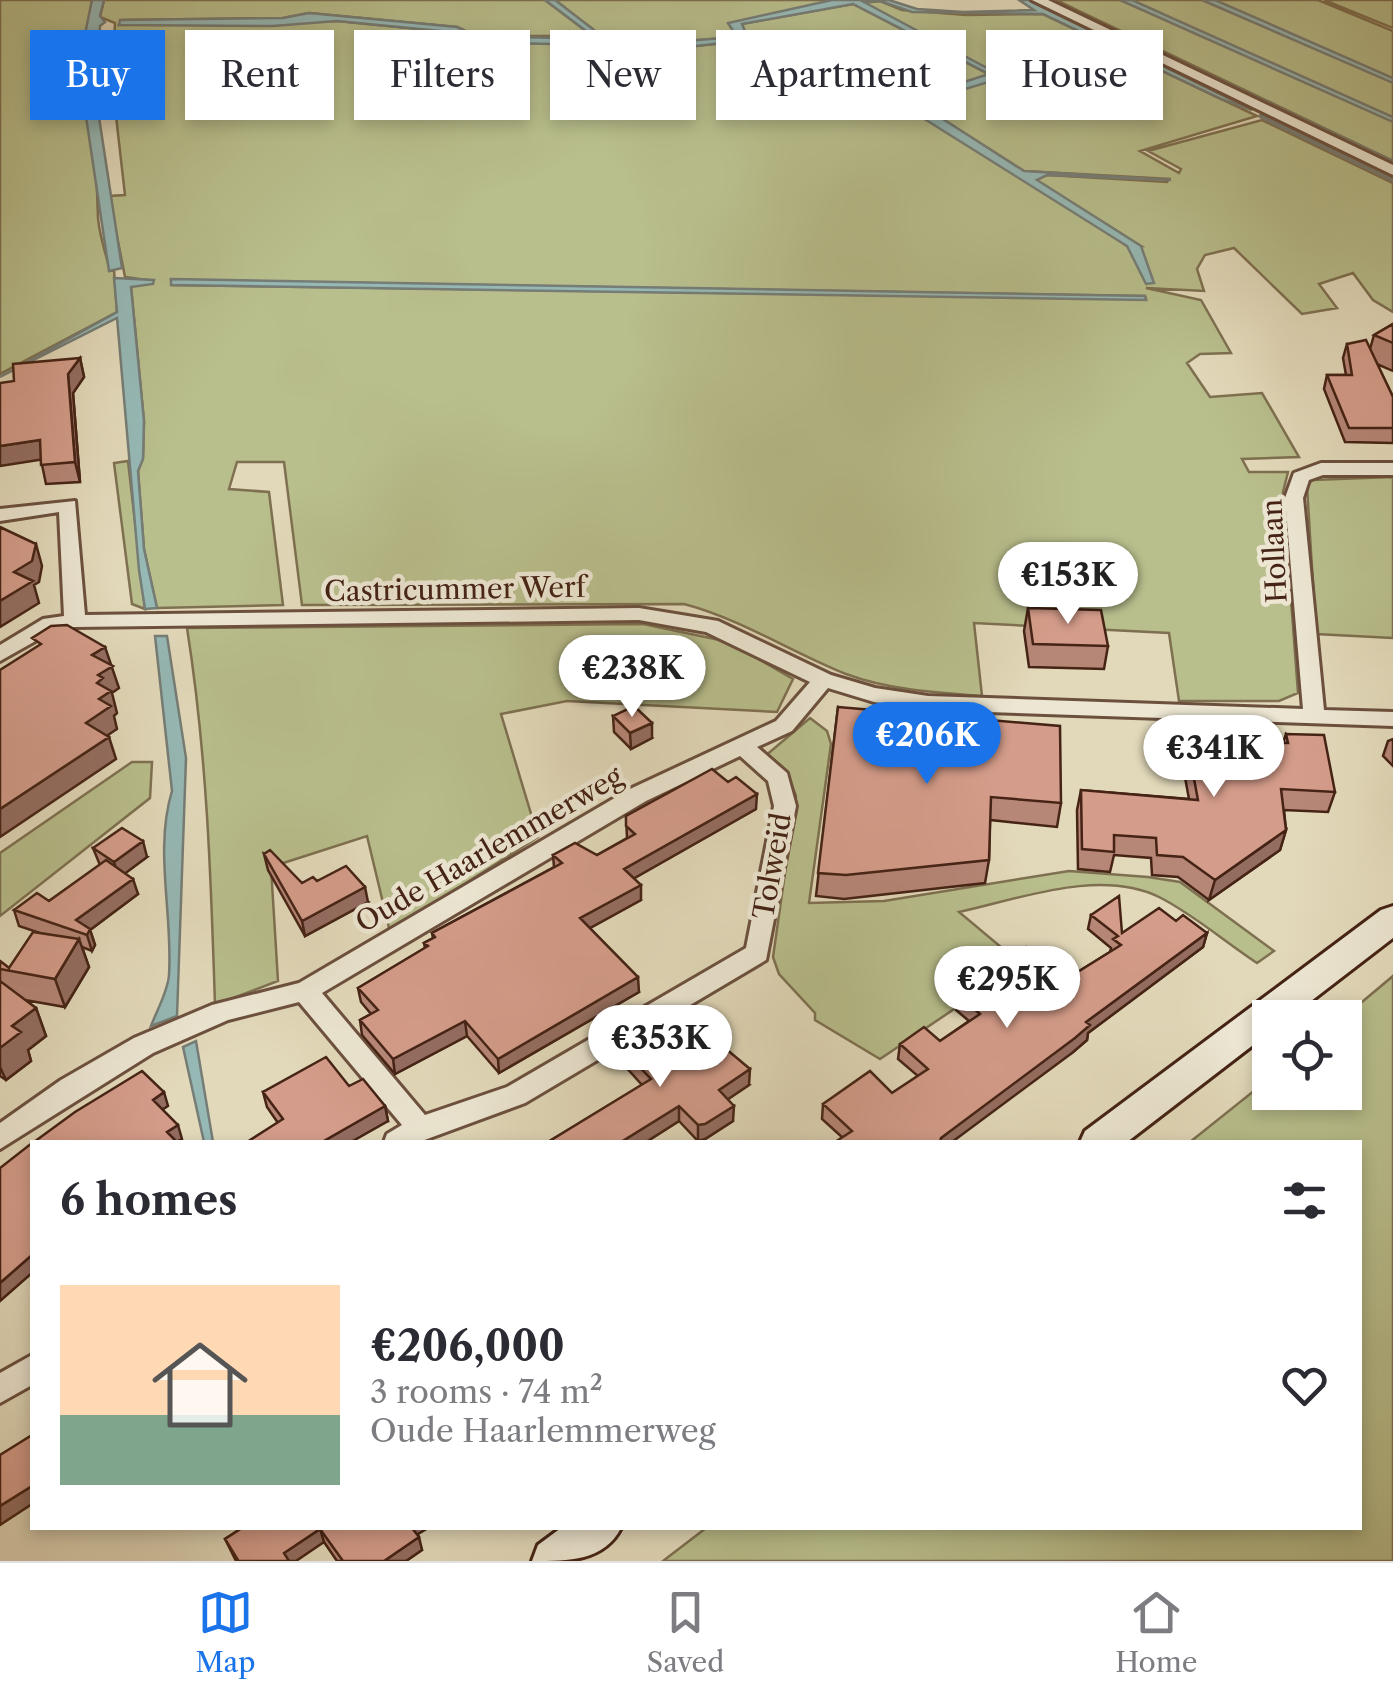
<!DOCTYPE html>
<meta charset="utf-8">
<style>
:root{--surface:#fff;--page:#f7f7f7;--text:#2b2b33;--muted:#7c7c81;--line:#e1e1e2;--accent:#1a73e8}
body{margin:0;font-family:"Libre Caslon Text",serif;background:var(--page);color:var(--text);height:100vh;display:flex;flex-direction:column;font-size:38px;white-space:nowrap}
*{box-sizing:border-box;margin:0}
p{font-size:32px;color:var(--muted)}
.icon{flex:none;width:55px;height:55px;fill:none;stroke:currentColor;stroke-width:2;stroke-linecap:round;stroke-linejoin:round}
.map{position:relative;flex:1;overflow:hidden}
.sheet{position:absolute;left:30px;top:1140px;width:1332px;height:390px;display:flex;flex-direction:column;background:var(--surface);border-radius:0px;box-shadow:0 5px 15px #0003}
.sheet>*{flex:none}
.banner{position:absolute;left:30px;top:30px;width:1335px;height:90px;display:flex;gap:20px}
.tools{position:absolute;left:1252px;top:1000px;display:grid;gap:20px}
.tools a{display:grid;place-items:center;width:110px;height:110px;border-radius:0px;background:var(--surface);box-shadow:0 5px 15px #0003;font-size:50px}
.price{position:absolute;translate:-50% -85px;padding:0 22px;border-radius:35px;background:#fff;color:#222;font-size:32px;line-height:65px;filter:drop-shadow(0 2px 5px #0008)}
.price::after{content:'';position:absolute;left:50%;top:60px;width:30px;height:22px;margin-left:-15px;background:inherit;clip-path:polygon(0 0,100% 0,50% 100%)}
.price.selected{background:var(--accent);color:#fff}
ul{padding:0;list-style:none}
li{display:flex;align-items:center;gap:30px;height:250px;padding:0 30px}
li+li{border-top:2px solid var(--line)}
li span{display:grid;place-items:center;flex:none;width:280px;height:200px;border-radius:0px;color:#555}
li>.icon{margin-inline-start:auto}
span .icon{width:120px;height:120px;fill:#fffc;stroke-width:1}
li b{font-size:42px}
h2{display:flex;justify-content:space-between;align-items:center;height:120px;padding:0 30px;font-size:42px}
.pill{padding:0 35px;border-radius:0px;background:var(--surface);box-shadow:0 5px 15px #0003;font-size:35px;line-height:90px}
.pill.selected{background:var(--accent);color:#fff}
.menu{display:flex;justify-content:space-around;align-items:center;height:140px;border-top:2px solid var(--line);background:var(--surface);font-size:28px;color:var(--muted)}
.menu a{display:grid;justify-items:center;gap:5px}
.menu .selected{color:var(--accent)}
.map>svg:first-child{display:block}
.green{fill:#b8be8c;stroke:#7e7050;stroke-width:2.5;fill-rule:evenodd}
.water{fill:#96b9b6;stroke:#767d76;stroke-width:2.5}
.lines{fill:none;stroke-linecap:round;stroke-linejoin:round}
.stream{stroke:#767d76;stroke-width:5}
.minor-casing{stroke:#6c503e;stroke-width:6}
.secondary-casing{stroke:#452315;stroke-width:6}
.minor{fill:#ece6d2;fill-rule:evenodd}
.secondary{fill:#ece6d2;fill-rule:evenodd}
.wall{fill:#b68677;stroke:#452315;stroke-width:2.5}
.shaded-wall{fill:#946d61;stroke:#452315;stroke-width:2.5}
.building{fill:#d49c8a;stroke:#452315;stroke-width:2.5}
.labels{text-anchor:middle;stroke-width:9;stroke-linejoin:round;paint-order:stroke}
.street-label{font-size:28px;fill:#452315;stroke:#ece6d2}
</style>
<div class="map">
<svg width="1393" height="1561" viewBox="0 0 1393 1561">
<rect width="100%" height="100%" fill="#e2d9ba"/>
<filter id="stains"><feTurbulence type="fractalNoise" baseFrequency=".002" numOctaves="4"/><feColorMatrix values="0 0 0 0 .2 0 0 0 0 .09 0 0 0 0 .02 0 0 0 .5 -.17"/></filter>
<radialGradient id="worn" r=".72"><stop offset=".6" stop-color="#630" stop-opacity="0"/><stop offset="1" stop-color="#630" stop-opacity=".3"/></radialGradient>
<path class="green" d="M0,0H92C87,24 89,88 78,101C99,128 96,184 98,217C99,235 106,254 110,271L114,270L117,312L0,374Z
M104,0H545L586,31L584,36L613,55L742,41L741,24L853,4L990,75L911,99L1127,246H1141L1036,180L1047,175L1167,182L1169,179L1024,171L917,103L998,74L862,3L880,1L902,10L966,15L1043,14L1257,116L1140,151L1179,173L1181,169L1148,151L1262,120L1393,183V312L1373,300L1353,273L1319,284L1337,308L1302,314L1234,248L1205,255L1197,269L1204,291L1146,288L1201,300L1231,353L1200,354L1187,363L1210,397L1262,393L1299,457L1242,459L1249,472H1288L1283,492L1298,693L1279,701H1179L1169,633L974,623L982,696C938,693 888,690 846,674C791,652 741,619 684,604L302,605L284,462H237L229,489L269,492L283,605L157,608L144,549L138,471L143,458L144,421L131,286L154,281L125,277L109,196L125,195L112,81L115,23L100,17ZM309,13L457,27L476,36H552L506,44L468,42L450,32L337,21L119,25L121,20L283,18ZM171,280L1145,296L1146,299L172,285Z
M555,0H832L834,1L729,24L738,37L608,47L593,39L594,30Z
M1056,0H1318L1393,31V161Z
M1324,0H1393V28Z
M128,461L145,609L132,604L114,463Z
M1393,477V638L1316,634L1307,486L1312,480Z
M643,624L729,642L793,679L777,712L567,701L501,714L538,837L390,932L367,836L271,867L278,981L215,1005C211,878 207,754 187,628Z
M810,718L827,731L831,744L809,903L884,901L1069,871L1148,877L1180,882L1274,951L1257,963C1225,942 1193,914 1159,897C1100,868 1019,899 959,912L1021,964L880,1059L815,1020V1013L779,974L773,957L796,796L788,776L764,757Z
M132,762H152L150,798L0,916V853Z
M1393,976V1561H663L706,1528H1360V1142H1190L1270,1078V1092H1345L1344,1017Z"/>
<path class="water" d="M92,0H104L100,16L105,22L100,26L95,91L122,268L109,271L85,110L78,101L84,92L85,34Z
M545,0H555L594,30V39L608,47L737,37L728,23L832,0H889L917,9L963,12L1034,10L1019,0H1028L1252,110L1221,99L1043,14L912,12L880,1L864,2L998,74L999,79L918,103L1024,171L1171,180L1047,175L1037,180L1141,246L1154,283L1146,284L1127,246L907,108L911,99L989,74L853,4L742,24L748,38L742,41L613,55L575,42L586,31Z
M1050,0L1393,161V165Z
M1120,0H1132L1393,117V122Z
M1202,0H1215L1393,78V83Z
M309,13L457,27L476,36L558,38L551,44L468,42L450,32L337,21L273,26L119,25L120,20L283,18Z
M114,278L154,280L153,284L131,287L144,421L143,459L138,471L144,549L157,608L145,609L139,570L117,318L0,377L117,312Z
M171,279L1145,296L1146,300L171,285Z
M155,636H167L186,758L177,1016L151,1026C157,1010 168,991 169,975C173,914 154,850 172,791Z
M196,1041L213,1142H204L183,1047Z"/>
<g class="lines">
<path class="stream" d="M1261,116L1393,180"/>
<g class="minor-casing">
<path id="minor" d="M1032,0H1048L1393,165V175Z
M1321,463H1393V475H1323L1309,480L1303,498L1324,710L1393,712V726L928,710L874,702L828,688L792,731L757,747L787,773L796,806L766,960L525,1103L419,1142H384L387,1134L402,1125L299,1002L228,1020L153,1053L0,1149V1123L61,1080L134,1038L212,1005L299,983L630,789L776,721L810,682L706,632L639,620L75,627L55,630L0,661V645L43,619L64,616L59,512L0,521V509L75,501L85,615L639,608L718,621L831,675L875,688L928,696L1303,709L1285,498L1294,473ZM740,756L768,781L774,806L746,948L507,1087L425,1115L322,993L646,801Z
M32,1355V1385L0,1403V1373Z"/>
</g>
<g class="secondary-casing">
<path id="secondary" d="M1393,906V938L1289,1018H1270V1032L1127,1142H1080L1085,1131L1381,910Z
M561,1528H621C604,1561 569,1561 532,1561L538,1545Z"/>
</g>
<use href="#minor" class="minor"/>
<use href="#secondary" class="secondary"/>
</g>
<path class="wall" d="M1393,324V371L1377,364L1393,397V443L1345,442L1324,389L1327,375H1346L1343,358L1347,344L1370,349L1374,335Z
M80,358L84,377L73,393L80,482L46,484L41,460L14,381Z
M1028,608L1108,646L1104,669L1029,667L1024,631Z
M838,707L1061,803L1057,827L990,820L989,860L985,883L844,899L816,896Z
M613,716L652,738L631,749L614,732Z
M1201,728L1244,742L1283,743L1286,734L1335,792L1328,812L1284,810L1286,830L1280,850L1209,900L1178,877L1152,875L1151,858L1114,855L1110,872L1078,869L1077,810L1081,790L1189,799L1184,772L1168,770L1167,750L1172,730L1199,733Z
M1393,739V766L1383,756L1388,741Z
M756,809L634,878L641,900L590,928L639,992L499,1073L467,1036L395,1074L362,1035L360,1020L371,1014L361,1002L358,988L425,948L424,943L433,938L432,933L554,867L553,855H597L627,838L626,816Z
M93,848L147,857L125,873L138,894L90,930L95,945L92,951L82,947L89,967L65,1007L25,1000L36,1008L46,1036L28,1050L31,1061L6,1080L0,1076V961L9,968L43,934L19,926L14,910L49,901L100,865Z
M264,854L302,883L317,881L368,902L305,936L268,870Z
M1091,915L1122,933L1176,921L1207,933L1203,947L1088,1033L1087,1040L1072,1053L843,1138L822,1119L823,1104L892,1093L918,1076L898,1059L900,1044L940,1041L969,1021L956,1010L959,994L954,990L956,975L991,971L1032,952L1076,973L1110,952L1111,948L1088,929Z
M614,1040L693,1068L749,1085L727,1099L733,1121L705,1139L698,1141L679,1121L646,1142H548L642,1085L615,1055Z
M349,1086L385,1106L388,1121L278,1123L267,1107L263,1092Z
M242,1528L417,1535L422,1550L406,1561H337L324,1542L236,1561L225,1539Z"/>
<path class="shaded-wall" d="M80,358L84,377L73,393L80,482L75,462L68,374Z
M40,440L45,459L0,466V446Z
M36,544L42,566L39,582L34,585L39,603L0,627V601L14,572Z
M105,647L119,688L112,693L117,713L114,716L117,729L93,745L86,723L99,699L92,655Z
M652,723V738L631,749L630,733Z
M109,737L116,759L0,837V809Z
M757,794L756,809L624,884V869Z
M1286,830L1280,850L1209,900L1215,880Z
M143,841L147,857L119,878L114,862Z
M133,879L138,894L90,930L95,945L92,951L87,935L76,920Z
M641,885V900L581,933L580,918Z
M365,887L368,902L305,936L302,921Z
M1207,933L1203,947L1088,1033L1087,1040L1072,1053L952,1142H940L941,1138L1086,1022Z
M79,939L89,967L65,1007L55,979Z
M638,977L639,992L499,1073L498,1059Z
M36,1008L46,1036L28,1050L31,1061L6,1080L0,1067V1048L12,1026Z
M465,1021L467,1036L395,1074L393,1059Z
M750,1069L749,1085L718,1106L719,1090Z
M164,1092L168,1106L157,1113L153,1100Z
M385,1106L388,1121L351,1142H322Z
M679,1106V1121L646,1142H621Z
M734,1106L733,1121L705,1139L698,1141V1125Z
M178,1125L182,1139L176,1142H170L167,1132Z
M32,1255V1273L0,1301V1283Z
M32,1486V1504L0,1525V1506Z
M411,1528H428L413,1537Z
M320,1529L324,1542L296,1561H286L284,1553Z
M419,1537L422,1550L406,1561H384Z"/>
<path class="building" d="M1393,324V343L1374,335Z
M1366,340L1393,397V428H1349L1327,375H1352L1347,344Z
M80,358L68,374L75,462L41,465L40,440L0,446V383L14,381L13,364Z
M0,527L36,544L32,561L14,572L33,581L0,601Z
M1028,608L1101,610L1108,646L1033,644Z
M67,625L105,647L92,655L113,666L98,675L103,678L97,683L111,691L99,699L111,706L86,723L109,737L0,809V670L41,644L32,638L51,626Z
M634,706L652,723L630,733L613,716Z
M838,707L1060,726L1061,803L991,797L989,860L846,875L818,873Z
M1201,728L1238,729L1244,742L1288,743L1286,734L1324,735L1335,792L1281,789L1286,830L1215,880L1183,857L1157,855L1156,838L1114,835V852L1082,849L1081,790L1198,800L1189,752L1173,750L1172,730L1202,734Z
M712,769L728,782L736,777L757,794L624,869L641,885L580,918L638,977L498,1059L465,1021L393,1059L360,1020L378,1010L358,988L428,946L424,943L435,937L432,933L562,863L553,855L575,843L597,855L635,834L626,826V816Z
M122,828L143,841L114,862L93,848Z
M270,850L302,883L313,877L317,881L346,866L365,887L302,921L264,854Z
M106,860L133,879L76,920L90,929L87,935L14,910L37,893L49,901Z
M1119,896L1122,933L1159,908L1176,921L1183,915L1207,933L1086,1022L1090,1025L1075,1038L941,1138L940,1142H835L852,1131L823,1104L870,1071L892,1093L928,1069L900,1044L924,1027L940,1041L980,1014L958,995L970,987L956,975L978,960L991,971L1026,947L1032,952L1037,948L1076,973L1121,945L1113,939L1118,936L1091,915Z
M33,932L79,939L55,979L0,969V961L9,968Z
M0,981L36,1008L12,1026L21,1032L0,1048Z
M647,1021L693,1068L725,1048L750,1069L719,1090L734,1106L705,1124L698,1125L679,1106L621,1142H548L651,1079L614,1040Z
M326,1057L349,1086L363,1079L385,1106L322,1142H247L283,1119L263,1092Z
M142,1071L164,1092L153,1100L178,1125L167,1132L175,1140L172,1142H34L75,1112Z
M32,1143V1255L0,1283V1168Z
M32,1435V1486L0,1506V1455Z
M242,1528H412L419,1537L384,1561H343L320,1529L284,1553L289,1561H237L238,1560L225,1539Z"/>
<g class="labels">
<g class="street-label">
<text transform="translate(1274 551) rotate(-93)" y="10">Hollaan</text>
<text transform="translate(455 589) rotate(-1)" y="10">Castricummer Werf</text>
<text transform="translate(489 849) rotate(-30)" y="10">Oude Haarlemmerweg</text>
<text transform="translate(772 866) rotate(-80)" y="10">Tolweid</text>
</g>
</g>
<rect width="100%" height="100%" filter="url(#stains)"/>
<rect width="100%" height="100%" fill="url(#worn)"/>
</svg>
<div class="tools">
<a><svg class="icon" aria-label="locate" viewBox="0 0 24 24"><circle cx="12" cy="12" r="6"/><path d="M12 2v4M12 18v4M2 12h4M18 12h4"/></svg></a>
</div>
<b class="price" style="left:1068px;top:627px">€153K</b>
<b class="price" style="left:632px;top:720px">€238K</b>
<b class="price selected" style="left:927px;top:787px">€206K</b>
<b class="price" style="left:1214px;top:800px">€341K</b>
<b class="price" style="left:1007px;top:1031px">€295K</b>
<b class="price" style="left:660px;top:1090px">€353K</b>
<div class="banner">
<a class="pill selected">Buy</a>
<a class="pill">Rent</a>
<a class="pill">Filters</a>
<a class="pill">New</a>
<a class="pill">Apartment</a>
<a class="pill">House</a>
</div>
<section class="sheet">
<h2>6 homes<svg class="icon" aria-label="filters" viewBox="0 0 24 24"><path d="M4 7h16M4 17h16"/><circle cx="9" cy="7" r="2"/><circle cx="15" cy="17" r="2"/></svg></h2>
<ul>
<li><span style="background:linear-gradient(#ffd9b3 65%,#7fa58c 0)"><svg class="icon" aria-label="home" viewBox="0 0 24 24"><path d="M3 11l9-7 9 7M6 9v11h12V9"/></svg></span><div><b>€206,000</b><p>3 rooms · 74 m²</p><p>Oude Haarlemmerweg</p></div><svg class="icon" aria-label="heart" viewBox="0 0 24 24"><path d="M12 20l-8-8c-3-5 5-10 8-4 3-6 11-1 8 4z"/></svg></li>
</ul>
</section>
</div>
<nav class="menu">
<a class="selected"><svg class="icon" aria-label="map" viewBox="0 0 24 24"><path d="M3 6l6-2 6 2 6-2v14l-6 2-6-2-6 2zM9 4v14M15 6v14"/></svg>Map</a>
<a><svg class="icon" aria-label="saved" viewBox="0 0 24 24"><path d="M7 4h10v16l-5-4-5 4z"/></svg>Saved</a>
<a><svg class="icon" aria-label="home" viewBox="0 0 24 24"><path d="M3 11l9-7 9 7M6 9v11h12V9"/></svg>Home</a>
</nav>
